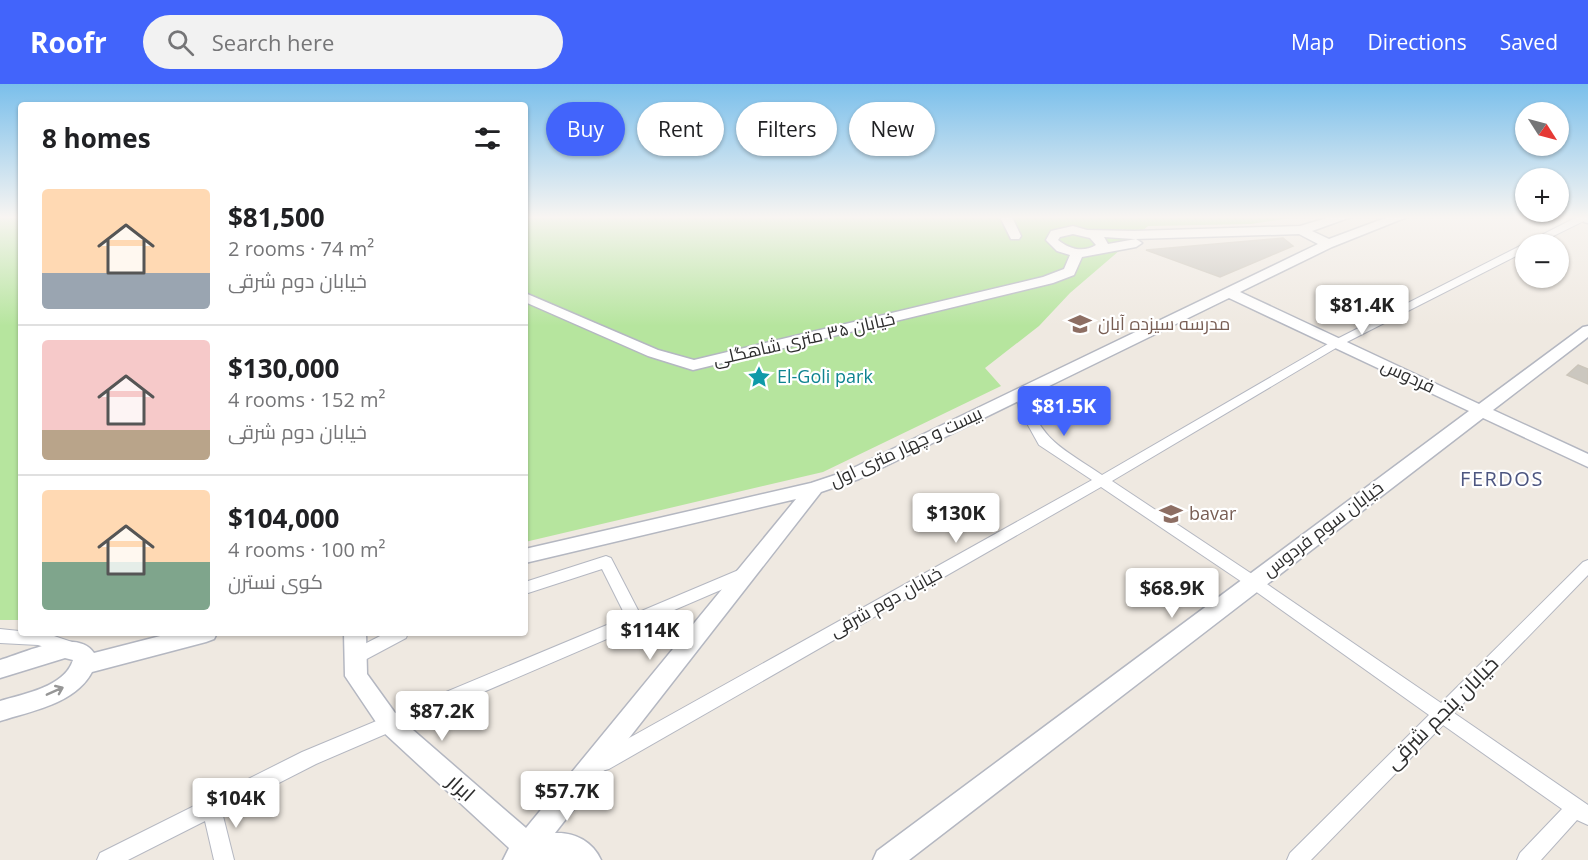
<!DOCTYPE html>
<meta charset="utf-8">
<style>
:root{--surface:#fff;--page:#f2f2f2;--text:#202124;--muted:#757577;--line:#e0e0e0;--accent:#4264fb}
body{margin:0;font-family:"Open Sans",Cairo,sans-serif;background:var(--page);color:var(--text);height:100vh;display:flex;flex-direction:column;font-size:22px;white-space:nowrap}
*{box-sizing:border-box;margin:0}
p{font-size:20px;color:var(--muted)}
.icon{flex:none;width:33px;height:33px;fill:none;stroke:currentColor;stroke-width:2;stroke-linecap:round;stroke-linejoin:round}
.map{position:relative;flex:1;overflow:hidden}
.details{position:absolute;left:18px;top:18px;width:510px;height:534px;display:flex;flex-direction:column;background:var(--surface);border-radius:6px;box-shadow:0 2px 4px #0004}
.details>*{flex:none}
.top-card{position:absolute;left:546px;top:18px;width:570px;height:54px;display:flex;gap:12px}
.needle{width:39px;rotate:126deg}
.controls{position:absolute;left:1515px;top:18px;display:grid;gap:12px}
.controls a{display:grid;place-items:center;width:54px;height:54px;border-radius:50%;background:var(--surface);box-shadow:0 2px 4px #0004;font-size:30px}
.price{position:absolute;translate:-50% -51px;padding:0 14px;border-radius:6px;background:#fff;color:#222;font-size:20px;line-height:39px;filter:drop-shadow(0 2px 3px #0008)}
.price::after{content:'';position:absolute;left:50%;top:36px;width:18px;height:14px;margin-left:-9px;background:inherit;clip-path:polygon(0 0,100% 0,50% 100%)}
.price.active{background:var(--accent);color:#fff}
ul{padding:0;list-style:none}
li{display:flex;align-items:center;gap:18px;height:150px;padding:0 24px}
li+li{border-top:2px solid var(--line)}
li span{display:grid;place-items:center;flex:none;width:168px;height:120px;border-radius:6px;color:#555}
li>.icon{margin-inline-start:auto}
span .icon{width:72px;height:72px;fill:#fffc;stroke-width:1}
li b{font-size:26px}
h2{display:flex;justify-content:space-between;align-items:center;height:72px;padding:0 24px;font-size:26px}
.pill{padding:0 21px;border-radius:27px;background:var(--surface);box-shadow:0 2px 4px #0004;font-size:21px;line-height:54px}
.pill.active{background:var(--accent);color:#fff}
header{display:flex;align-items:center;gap:36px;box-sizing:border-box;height:84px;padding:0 30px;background:var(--accent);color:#fff}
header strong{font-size:28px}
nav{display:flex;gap:33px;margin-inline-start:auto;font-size:21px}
.search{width:420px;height:54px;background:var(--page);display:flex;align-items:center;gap:15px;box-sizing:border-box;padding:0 21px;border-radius:33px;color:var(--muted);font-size:22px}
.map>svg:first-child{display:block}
.green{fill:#b6e59e}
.building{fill:#cbc7bf;stroke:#cbc5ba;stroke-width:1.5}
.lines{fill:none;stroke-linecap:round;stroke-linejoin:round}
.street-casing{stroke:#b4b7c1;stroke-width:2}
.secondary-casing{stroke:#b4b7c1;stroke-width:3}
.street{fill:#fff;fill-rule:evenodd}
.secondary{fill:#fff;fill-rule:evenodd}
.oneway{stroke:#969696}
.labels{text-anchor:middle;stroke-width:4.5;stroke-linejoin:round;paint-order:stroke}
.education-label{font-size:18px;fill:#785e54;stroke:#fff;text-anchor:start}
.street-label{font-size:18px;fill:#2e2e2e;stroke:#fff}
.culture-label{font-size:18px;fill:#0d838f;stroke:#fff;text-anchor:start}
.neighbourhood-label{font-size:20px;letter-spacing:1.5px;fill:#4d5680;stroke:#fff}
.near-street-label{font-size:21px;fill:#2e2e2e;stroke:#fff}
</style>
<header>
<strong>Roofr</strong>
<div class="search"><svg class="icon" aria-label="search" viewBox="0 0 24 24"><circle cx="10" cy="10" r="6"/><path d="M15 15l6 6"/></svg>Search here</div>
<nav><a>Map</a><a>Directions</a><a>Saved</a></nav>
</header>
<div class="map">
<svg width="1588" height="776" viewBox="0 0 1588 776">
<rect width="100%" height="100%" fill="#efe9e1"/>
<path class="green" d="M0,133H21V536H0Z
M525,133H1298L1251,140L1148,142L1070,209L1039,242L985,284L1001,302L823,388L525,458Z"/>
<path class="building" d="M1283,154L1293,162L1220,193L1146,166Z
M1578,281L1588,285V300L1567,291Z"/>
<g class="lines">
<g class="street-casing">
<path id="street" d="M1577,133L1588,135L1537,160H1526V167L1341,261L1112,397L1258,494L1441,619L1583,478L1588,476V491L1454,629L1588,721V741L1577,736L1541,776H1517L1520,769L1562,725L1443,641L1311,776H1287L1290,769L1429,631L1248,502L1101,403L609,685L602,687L595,685L593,679L595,673L1092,396L1039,361L1019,325L1016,309L1018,306L1022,305L1028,309C1037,356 1066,366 1102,391L1333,257Z
M606,472L611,474L639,528L741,485H751L754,489L751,493L316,680L222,728L234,776H214L205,737L128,776H97L100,769L302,668L626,533L602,485L525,510V498Z
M0,545L48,550L81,561L83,566L81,571L75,573L38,561L0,559Z
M386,549H408L406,554L361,578L355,580L349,578L347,573L349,568Z"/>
</g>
<g class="secondary-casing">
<path id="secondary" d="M1000,133H1012L1021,152L1019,155H1011Z
M1330,133H1351L1312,147L1329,155L1388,133H1407L1332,163L1240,208L1479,320L1583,243L1588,242V253L1493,326L1588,370V383L1483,334L909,776H873L877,767L1469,327L1229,214L859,395L821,408L555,749C575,748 593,758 601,776H503L509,764L382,647L345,592L344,549H366L367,590L398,633L526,744L796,415L525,479V465L811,399L847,387L1318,160L1299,150L1134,155L1104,153L1108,160L1136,155L1142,159L1136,163L1082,173L1074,191L1053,199L693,286L648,272L525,218V209L658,266L694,276L1043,193L1064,185L1070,171L1057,167L1046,156L1051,147L1073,142L1087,146L1134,147L1300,142ZM1073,150L1090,154L1096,161C1083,169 1069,165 1058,156L1060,153Z
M1582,133H1588V139L1584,138Z
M172,549H217L214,555L206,558L92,588C75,620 31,627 0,637V617C23,610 65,603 73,576L65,574L0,594V576C24,569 77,543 94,569Z"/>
</g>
<use href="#street" class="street"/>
<use href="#secondary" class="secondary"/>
</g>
<defs><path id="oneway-shaft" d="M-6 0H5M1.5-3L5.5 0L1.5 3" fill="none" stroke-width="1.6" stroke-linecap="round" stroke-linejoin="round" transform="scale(1.5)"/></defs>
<use class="oneway" href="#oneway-shaft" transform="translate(55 607) rotate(-24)"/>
<linearGradient id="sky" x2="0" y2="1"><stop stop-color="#7abfeb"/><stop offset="0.55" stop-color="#f8f5f2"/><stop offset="1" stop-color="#f8f5f2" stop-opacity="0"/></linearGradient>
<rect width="1588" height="242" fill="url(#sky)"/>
<defs>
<g id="school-bare" transform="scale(1.8)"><path d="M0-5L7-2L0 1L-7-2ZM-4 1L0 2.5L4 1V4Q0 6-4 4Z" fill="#8d6e63" stroke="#fff" stroke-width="2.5" paint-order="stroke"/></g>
<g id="sight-bare" transform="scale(1.8)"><path d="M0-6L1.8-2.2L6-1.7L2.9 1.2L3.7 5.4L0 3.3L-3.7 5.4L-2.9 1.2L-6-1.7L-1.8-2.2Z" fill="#0f9aa8" stroke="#fff" stroke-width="2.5" paint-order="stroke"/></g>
</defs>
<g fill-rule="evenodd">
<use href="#school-bare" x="1080" y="240"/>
<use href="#sight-bare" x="759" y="293"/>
<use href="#school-bare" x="1171" y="430"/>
</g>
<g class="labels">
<g class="education-label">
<text x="1098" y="246">مدرسه سیزده آبان</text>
<text x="1189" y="436">bavar</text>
</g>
<g class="street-label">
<text transform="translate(804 255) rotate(-13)" y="6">خیابان ۳۵ متری شاهگلی</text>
<text transform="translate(1408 292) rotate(25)" y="6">فردوس</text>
<text transform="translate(906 363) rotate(-25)" y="6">بیست و چهار متری اول</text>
<text transform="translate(1323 445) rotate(-37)" y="6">خیابان سوم فردوس</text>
<text transform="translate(886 518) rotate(-29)" y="6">خیابان دوم شرقی</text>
</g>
<g class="culture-label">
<text x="777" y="299">El-Goli park</text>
</g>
<g class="neighbourhood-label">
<text x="1502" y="402">FERDOS</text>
</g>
<g class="near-street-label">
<text transform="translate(1442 629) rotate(-45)" y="7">خیابان پنجم شرقی</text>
<text transform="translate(461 704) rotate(42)" y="7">ابرار</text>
</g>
</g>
</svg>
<div class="controls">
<a><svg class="needle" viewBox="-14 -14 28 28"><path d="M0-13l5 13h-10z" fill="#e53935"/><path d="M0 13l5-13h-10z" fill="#757577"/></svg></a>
<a>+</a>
<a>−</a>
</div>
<b class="price" style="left:1362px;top:252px">$81.4K</b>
<b class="price active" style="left:1064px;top:353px">$81.5K</b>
<b class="price" style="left:956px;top:460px">$130K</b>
<b class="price" style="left:1172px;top:535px">$68.9K</b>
<b class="price" style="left:650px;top:577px">$114K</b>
<b class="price" style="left:442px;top:658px">$87.2K</b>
<b class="price" style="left:567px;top:738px">$57.7K</b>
<b class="price" style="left:236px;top:745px">$104K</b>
<div class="top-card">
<a class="pill active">Buy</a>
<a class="pill">Rent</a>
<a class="pill">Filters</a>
<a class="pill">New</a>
</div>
<section class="details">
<h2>8 homes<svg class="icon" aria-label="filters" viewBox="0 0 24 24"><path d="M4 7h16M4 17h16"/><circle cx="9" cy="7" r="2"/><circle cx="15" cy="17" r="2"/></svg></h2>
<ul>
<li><span style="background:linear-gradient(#ffd9b3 70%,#9aa5b1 0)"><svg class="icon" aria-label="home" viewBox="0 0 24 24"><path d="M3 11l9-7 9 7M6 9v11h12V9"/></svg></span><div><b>$81,500</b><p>2 rooms · 74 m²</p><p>خیابان دوم شرقی</p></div></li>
<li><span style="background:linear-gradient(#f6c9c9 75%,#b9a48a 0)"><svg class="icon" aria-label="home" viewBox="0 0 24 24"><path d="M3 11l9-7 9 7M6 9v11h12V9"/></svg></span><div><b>$130,000</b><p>4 rooms · 152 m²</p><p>خیابان دوم شرقی</p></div></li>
<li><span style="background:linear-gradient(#ffd9b3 60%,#7fa58c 0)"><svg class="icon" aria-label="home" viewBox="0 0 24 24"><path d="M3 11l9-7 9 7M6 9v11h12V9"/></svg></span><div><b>$104,000</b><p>4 rooms · 100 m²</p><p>کوی نسترن</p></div></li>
</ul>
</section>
</div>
